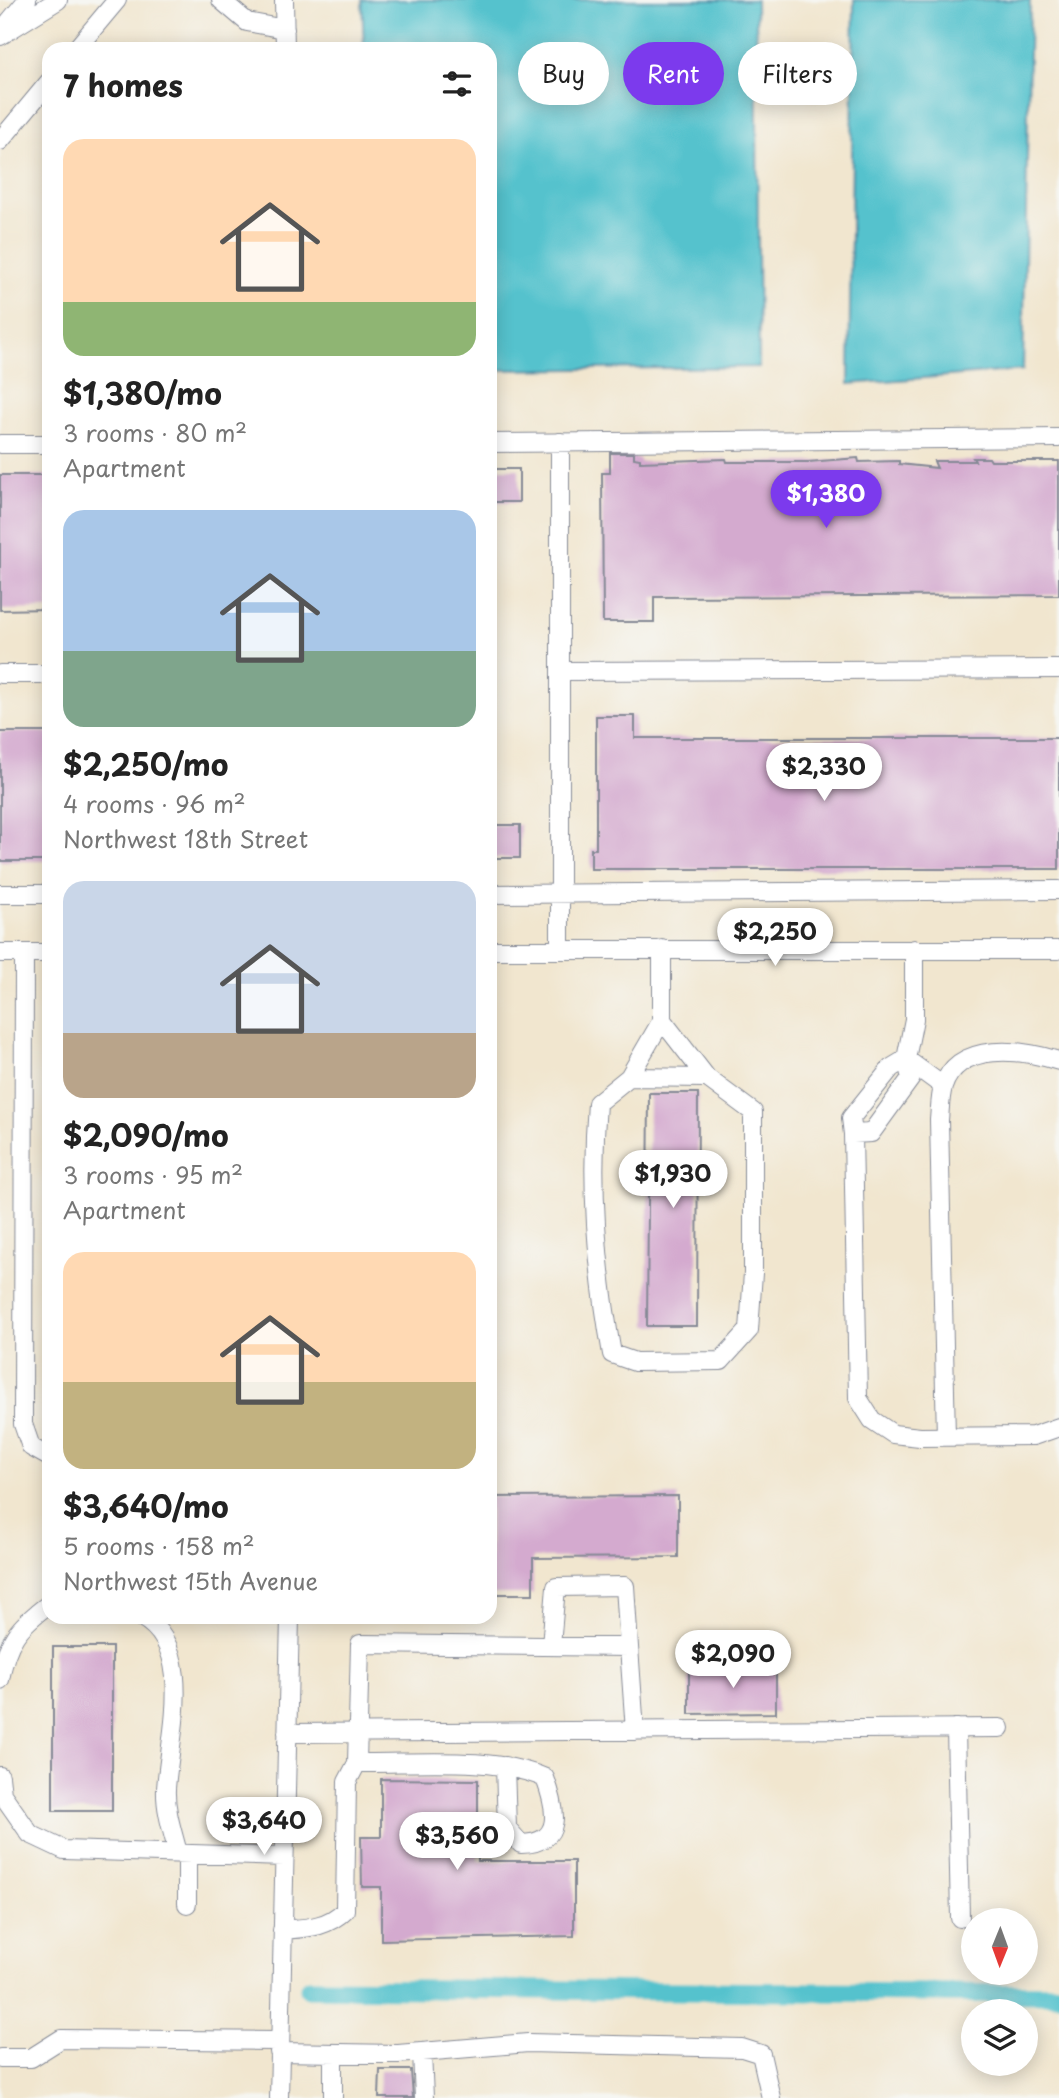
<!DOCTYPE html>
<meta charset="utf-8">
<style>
:root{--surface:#fff;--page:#f6f6f6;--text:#222;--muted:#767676;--accent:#7c3aed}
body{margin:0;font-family:"Playpen Sans",sans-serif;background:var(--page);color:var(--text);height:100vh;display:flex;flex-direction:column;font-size:26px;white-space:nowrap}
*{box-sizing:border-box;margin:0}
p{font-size:23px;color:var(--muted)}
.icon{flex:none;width:38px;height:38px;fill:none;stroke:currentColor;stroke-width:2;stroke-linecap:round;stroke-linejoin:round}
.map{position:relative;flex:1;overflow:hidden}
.panel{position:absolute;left:42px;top:42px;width:455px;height:1582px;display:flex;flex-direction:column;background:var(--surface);border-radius:21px;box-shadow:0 4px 18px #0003}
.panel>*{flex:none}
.top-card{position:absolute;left:518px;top:42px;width:436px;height:63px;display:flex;gap:14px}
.needle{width:46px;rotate:181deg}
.buttons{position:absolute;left:961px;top:1908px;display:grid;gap:14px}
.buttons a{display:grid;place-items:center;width:77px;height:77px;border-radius:50%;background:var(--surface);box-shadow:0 4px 18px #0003;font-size:35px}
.price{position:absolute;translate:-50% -60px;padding:0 16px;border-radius:24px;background:#fff;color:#222;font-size:23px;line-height:46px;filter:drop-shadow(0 2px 4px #0008)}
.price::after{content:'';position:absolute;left:50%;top:42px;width:21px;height:16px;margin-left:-10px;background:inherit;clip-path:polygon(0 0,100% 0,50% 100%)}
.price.on{background:var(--accent);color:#fff}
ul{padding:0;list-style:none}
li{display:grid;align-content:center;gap:14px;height:371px;padding:0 21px}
li span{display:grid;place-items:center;height:217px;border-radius:21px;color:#555}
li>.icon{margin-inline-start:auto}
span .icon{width:126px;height:126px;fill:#fffc;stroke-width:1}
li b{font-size:30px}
h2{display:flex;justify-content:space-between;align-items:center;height:84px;padding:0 21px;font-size:30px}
.tag{padding:0 24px;border-radius:32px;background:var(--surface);box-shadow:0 4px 18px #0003;font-size:24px;line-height:63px}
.tag.on{background:var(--accent);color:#fff}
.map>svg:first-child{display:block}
.water{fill:#55c2cd;stroke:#387896;stroke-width:2}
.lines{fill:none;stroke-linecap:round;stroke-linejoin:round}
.canal{stroke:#55c2cd;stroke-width:19}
.building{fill:#d4aacf}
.minor-casing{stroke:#868a96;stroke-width:20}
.minor{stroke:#fff;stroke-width:18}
</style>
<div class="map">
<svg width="1059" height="2098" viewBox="0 0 1059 2098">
<rect width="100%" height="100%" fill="#f6f6f2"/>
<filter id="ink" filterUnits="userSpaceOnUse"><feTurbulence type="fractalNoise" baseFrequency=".0143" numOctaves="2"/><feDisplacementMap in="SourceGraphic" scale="14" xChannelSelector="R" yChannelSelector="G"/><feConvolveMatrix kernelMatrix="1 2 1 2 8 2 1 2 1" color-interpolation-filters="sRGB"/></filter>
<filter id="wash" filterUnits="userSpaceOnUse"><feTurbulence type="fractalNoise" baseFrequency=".00686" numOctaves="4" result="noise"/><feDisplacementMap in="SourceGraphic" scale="28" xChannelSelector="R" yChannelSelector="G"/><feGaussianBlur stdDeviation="1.57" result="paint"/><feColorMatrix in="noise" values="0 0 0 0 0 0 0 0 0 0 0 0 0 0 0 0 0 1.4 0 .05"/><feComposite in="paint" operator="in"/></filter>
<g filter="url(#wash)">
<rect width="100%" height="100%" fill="#f1e6cf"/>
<path class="water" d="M362,0H756L759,367L490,370V49H364Z
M854,0H1030L1023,370L849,384Z"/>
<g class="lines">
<path class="canal" d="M309,1988L1059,1994"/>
</g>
<g id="blocks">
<path class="building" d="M610,453H634V458L640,459V462L726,459L727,462H808L858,458L859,462L899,461V464L937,468L934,461H975L973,458H989L991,461H1059V595L654,597V622H603L602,473H610Z
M490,469H519V502H490Z
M0,475H49V609L0,610Z
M596,716H635V738H1059V869H591V849H596Z
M0,732H49V861H0Z
M490,825H520V858H490Z
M649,1093H698L697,1326H647Z
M678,1496V1557L533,1558V1594H490V1497Z
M53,1647H112V1811H53Z
M776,1665V1713L689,1714V1666Z
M381,1779L478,1780V1861H574V1936L381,1940V1887H362L361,1837H381Z
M380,2070H411L413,2098H379Z"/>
</g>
</g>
<g filter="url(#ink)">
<use href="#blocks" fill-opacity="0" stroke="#868a96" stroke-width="2"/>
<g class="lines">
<g class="minor-casing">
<path id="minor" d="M221,0L247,22L285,29
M284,0L285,49
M4,28L27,0
M0,36L58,0
M76,49L117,0
M0,141L49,82
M560,442V950
M490,443L1059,438
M0,444H49
M560,671L1059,669
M0,674H49
M0,894H49
M490,894L1059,890
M490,950H1059
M0,953H49
M24,953L23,1424L31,1447L49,1457
M662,1020L707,1078L753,1112V1273L749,1330L721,1361L635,1362L612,1354C597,1271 590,1187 597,1103L629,1077Z
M662,1020V949
M906,1059L891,1068L851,1118L853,1134L871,1133L911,1078L906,1059L914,1019V949
M906,1059L943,1086
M629,1077L707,1078
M853,1134L858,1398L872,1420L893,1434L920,1437L1033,1436L1059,1427
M946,1437L939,1120C940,1110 940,1097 943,1087C958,1040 1023,1050 1059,1061
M141,1617C197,1647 169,1738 166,1789C165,1810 173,1833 178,1853
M551,1646L556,1587L625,1586L629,1647
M0,1680C6,1641 19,1626 49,1604
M956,1728L960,1918
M287,1733L1000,1728
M357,1763L360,1644L629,1647L635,1731
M0,1776L2,1794L30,1834L64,1850L284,1857
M187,1854V1904
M282,1930C306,1928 327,1928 345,1910L347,1782L357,1763C414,1764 493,1755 545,1778C556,1808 565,1843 521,1844L507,1828L505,1766
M279,2052L398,2054L528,2043L742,2048L761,2054L771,2098
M422,2052L424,2098
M333,2053V2098
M0,2058H31L61,2039L279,2041
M279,2098L290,1617"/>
</g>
<use href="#minor" class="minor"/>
</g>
</g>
</svg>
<div class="buttons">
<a><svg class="needle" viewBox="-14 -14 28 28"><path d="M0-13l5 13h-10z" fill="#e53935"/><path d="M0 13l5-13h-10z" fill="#767676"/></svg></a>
<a><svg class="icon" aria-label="layers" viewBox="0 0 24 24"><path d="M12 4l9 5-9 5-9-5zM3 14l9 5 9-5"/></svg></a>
</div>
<b class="price on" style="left:826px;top:530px">$1,380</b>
<b class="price" style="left:824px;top:803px">$2,330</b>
<b class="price" style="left:775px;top:968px">$2,250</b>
<b class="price" style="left:673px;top:1210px">$1,930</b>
<b class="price" style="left:733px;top:1690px">$2,090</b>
<b class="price" style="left:264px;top:1857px">$3,640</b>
<b class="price" style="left:457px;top:1872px">$3,560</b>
<div class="top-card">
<a class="tag">Buy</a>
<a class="tag on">Rent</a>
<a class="tag">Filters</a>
</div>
<section class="panel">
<h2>7 homes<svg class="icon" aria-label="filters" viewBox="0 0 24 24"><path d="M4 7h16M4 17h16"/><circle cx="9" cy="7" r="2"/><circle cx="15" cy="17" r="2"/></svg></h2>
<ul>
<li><span style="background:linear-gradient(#ffd9b3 75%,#8fb573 0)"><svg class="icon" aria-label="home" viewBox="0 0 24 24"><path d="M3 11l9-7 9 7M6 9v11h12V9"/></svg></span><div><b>$1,380/mo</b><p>3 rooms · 80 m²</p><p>Apartment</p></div></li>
<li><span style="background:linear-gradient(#a9c7e8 65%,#7fa58c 0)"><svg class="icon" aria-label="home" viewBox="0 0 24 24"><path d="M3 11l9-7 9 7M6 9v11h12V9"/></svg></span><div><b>$2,250/mo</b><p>4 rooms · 96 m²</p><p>Northwest 18th Street</p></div></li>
<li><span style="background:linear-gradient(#c9d6e8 70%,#b9a48a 0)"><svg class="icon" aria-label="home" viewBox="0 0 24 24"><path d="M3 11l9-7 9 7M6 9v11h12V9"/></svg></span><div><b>$2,090/mo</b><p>3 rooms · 95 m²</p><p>Apartment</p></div></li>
<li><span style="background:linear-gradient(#ffd9b3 60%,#c2b280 0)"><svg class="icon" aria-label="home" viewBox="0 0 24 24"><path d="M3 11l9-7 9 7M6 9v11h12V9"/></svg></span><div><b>$3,640/mo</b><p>5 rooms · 158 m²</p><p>Northwest 15th Avenue</p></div></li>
</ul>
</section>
</div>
